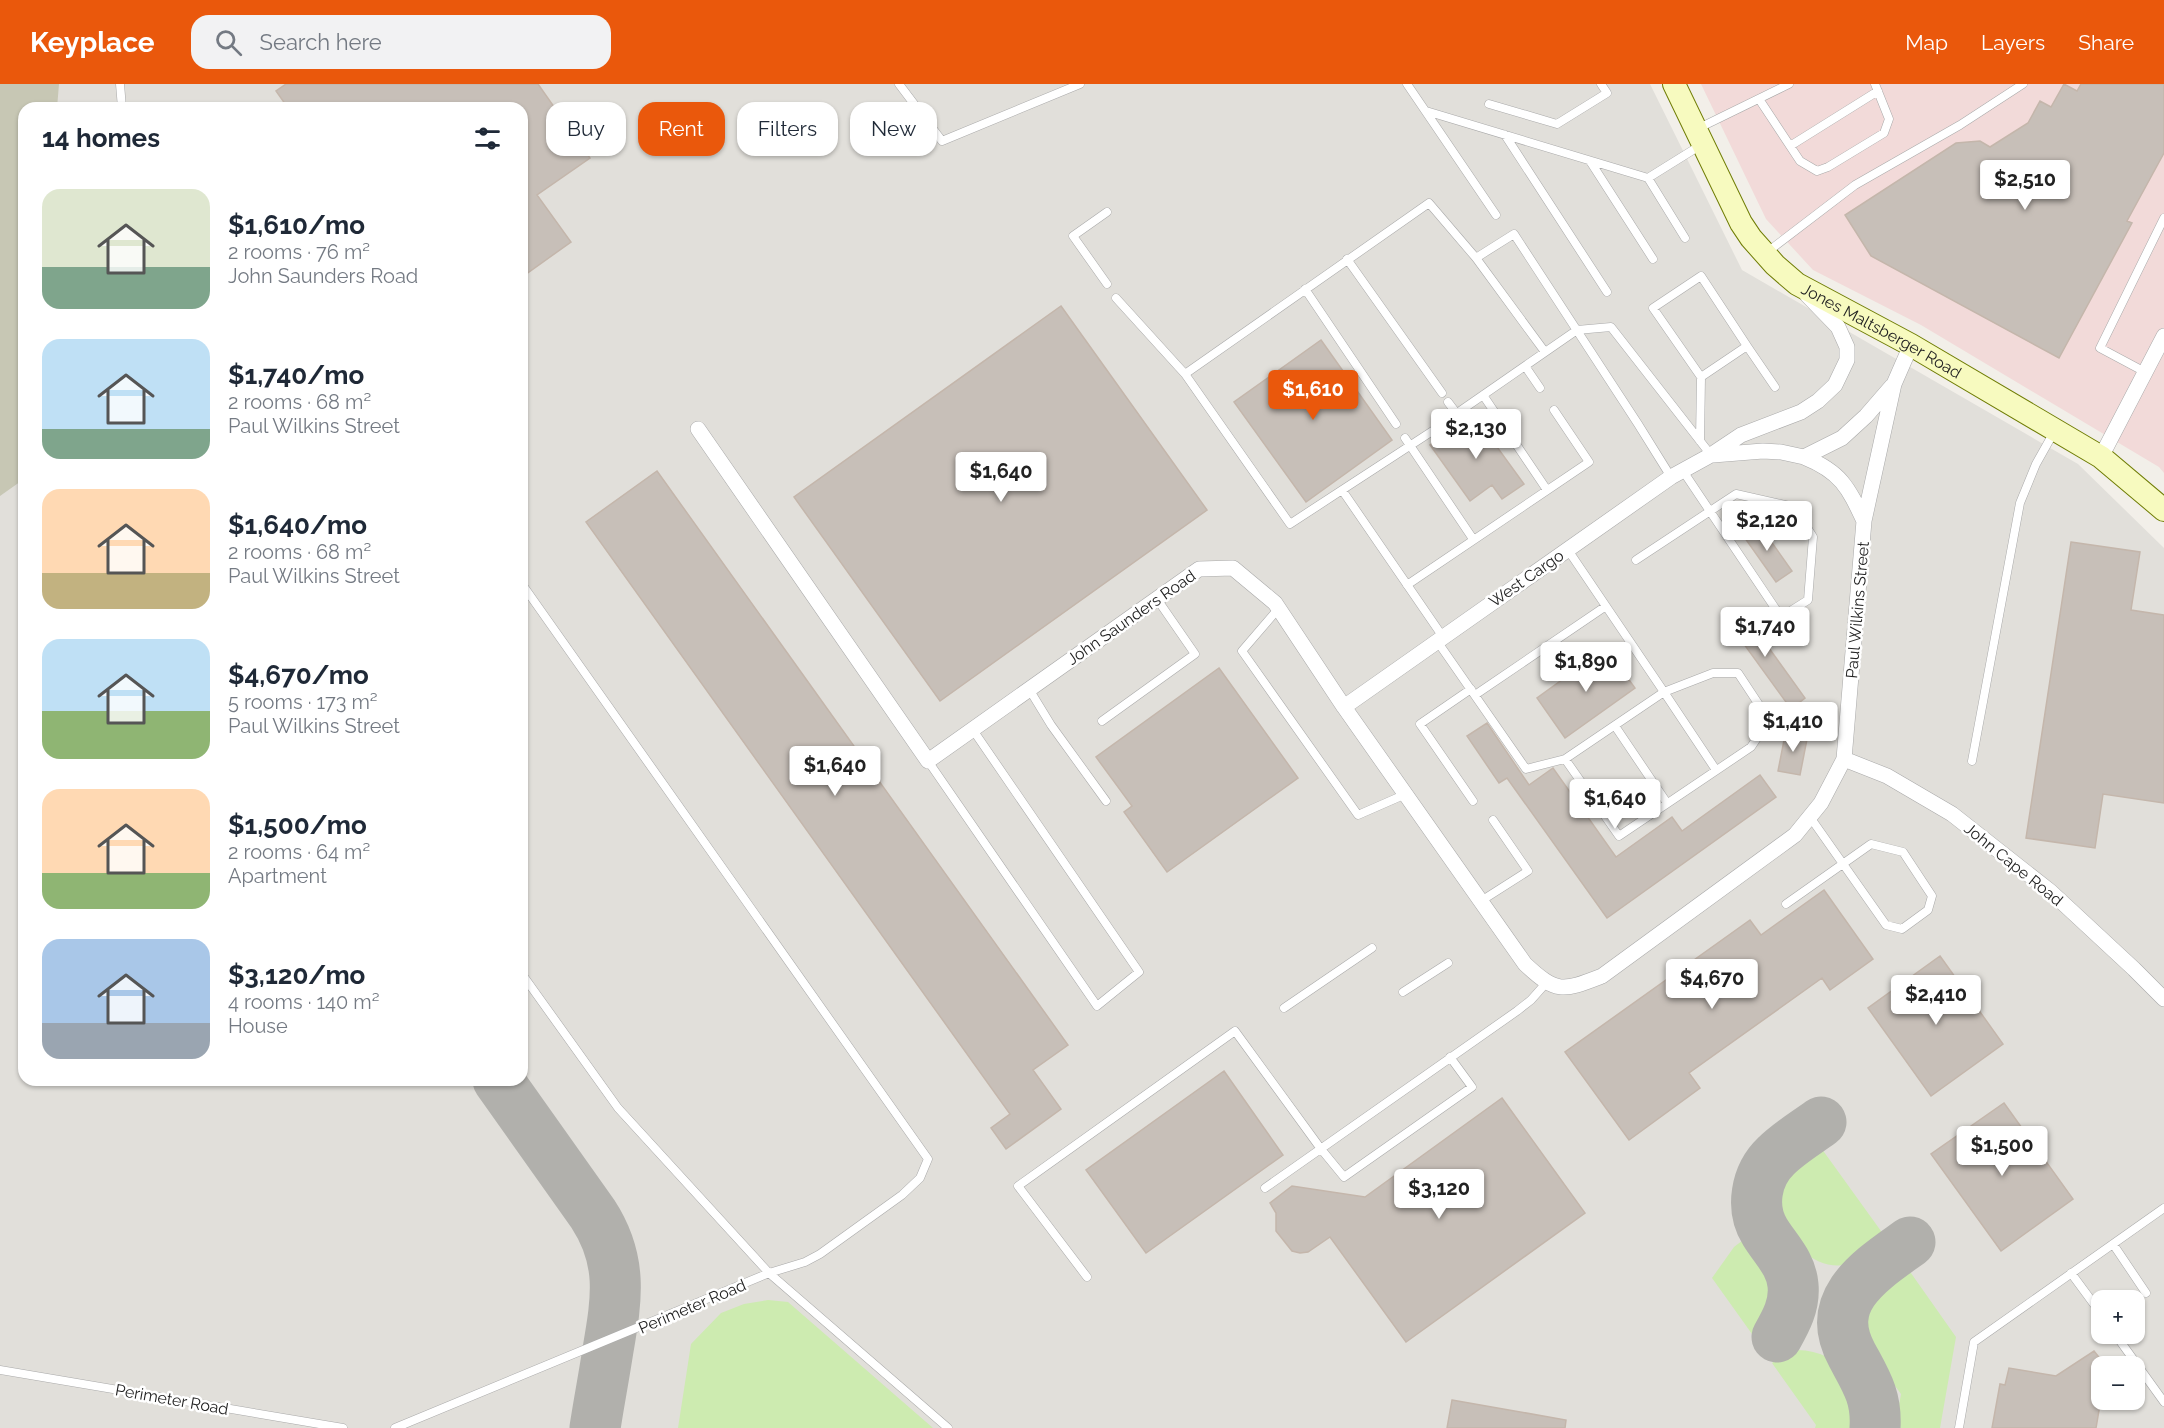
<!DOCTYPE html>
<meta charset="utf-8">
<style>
:root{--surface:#fff;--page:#f2f2f3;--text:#1f2937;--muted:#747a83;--accent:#ea580c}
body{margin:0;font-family:Raleway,sans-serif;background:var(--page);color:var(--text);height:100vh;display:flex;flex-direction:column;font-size:22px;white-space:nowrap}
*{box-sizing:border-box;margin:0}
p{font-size:20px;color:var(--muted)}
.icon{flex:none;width:33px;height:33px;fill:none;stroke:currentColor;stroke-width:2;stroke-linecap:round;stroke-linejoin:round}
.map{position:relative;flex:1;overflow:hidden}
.drawer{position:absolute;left:18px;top:18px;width:510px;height:984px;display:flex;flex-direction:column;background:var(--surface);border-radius:18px;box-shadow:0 2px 4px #0004}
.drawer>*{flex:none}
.guide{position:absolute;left:546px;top:18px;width:570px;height:54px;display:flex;gap:12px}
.controls{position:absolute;left:2091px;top:1206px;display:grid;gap:12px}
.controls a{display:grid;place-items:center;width:54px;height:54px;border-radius:12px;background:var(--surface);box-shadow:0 2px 4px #0004;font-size:30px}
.price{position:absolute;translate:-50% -51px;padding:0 14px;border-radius:6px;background:#fff;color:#222;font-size:20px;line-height:39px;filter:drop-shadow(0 2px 3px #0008)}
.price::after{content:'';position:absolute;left:50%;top:36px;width:18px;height:14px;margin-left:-9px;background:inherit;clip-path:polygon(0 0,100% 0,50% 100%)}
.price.current{background:var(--accent);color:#fff}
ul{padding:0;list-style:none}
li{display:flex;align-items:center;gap:18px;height:150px;padding:0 24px}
li span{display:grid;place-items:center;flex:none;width:168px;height:120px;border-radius:18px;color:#555}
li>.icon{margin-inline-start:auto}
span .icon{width:72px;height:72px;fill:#fffc;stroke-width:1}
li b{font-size:26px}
h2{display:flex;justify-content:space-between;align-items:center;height:72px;padding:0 24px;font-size:26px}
.pill{padding:0 21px;border-radius:18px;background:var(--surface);box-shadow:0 2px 4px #0004;font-size:21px;line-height:54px}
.pill.current{background:var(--accent);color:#fff}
header{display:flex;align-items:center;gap:36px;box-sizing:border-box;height:84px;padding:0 30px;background:var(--accent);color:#fff}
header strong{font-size:28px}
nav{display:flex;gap:33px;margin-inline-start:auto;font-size:21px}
.search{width:420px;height:54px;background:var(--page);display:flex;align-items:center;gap:15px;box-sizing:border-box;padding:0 21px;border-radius:18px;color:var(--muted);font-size:22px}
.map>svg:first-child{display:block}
.commercial{fill:#f2dad9}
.airport{fill:#e1dfda;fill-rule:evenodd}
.construction{fill:#c7c7b4}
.grass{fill:#cdebb0}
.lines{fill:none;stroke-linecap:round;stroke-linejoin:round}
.taxiway{stroke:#b1b0ac;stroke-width:51}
.building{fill:#c7bfb8;stroke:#c4b6ab;stroke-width:1.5}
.lane-casing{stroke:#a9a9a9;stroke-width:9}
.street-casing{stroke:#a9a9a9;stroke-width:16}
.secondary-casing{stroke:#707d05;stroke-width:24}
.lane{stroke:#fff;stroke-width:8}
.street{stroke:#fff;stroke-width:15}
.secondary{stroke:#f7fabf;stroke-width:22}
.labels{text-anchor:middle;stroke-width:5;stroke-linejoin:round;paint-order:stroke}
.street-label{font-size:16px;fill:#222;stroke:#fff}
</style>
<header>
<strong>Keyplace</strong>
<div class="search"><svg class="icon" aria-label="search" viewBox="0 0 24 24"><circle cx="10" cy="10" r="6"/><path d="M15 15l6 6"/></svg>Search here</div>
<nav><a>Map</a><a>Layers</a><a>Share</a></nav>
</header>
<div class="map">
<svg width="2164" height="1344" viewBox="0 0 2164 1344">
<rect width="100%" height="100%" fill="#f2efe9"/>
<path class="commercial" d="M1701,0H2164V389L2159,383L1921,241L1813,186L1766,135Z"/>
<path class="airport" d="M0,0H1650L1742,186L2078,380L2164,464V1344H0ZM24,24H522V996H24ZM2102,1216H2134V1250H2102ZM2102,1282H2134V1316H2102Z"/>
<path class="construction" d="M0,0H59L57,24H24V395L0,412Z"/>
<path class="grass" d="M1819,1061L1886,1154C1876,1161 1866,1172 1856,1177C1810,1200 1756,1127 1779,1092C1789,1078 1805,1069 1819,1061Z
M1747,1153C1774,1189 1796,1216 1752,1250L1712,1194L1734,1163Z
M1906,1182L1956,1253L1940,1344H1895L1901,1310C1882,1283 1843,1246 1869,1211C1878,1199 1893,1191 1906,1182Z
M768,1216L788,1218L933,1344H678L691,1260L721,1229L744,1220Z
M1797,1266C1844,1267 1859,1302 1859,1344H1815L1816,1341L1772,1279L1786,1268Z"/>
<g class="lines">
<path class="taxiway" d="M498,996L593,1130C623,1176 617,1214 608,1266C604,1292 599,1318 595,1344
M1777,1253C1786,1237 1795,1221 1793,1201C1791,1179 1776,1166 1765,1148C1750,1124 1756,1091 1776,1072C1789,1059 1806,1049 1821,1038
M1875,1344C1877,1313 1866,1297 1852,1271C1822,1216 1871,1186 1910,1158"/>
</g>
<path class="building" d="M286,0H538L590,74L537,111L571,158L522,193V24H288L276,7Z
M2064,0L2077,7L2081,0H2164V69L2127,137L2132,139L2059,274L1871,172L1845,131L1956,59L1980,57L1990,63L2028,39L2040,17L2051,23Z
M1061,222L1207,426L940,617L794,413Z
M1321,256L1392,356L1306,418L1234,318Z
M1473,330L1524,400L1502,415L1492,401L1470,417L1430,361Z
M657,387L1068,961L1033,986L1061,1025L1006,1065L991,1044L1010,1030L586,438Z
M1758,439L1792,487L1776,498L1742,450Z
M2071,458L2140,468L2131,526L2164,531V719L2103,710L2095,764L2026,754Z
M1740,524L1805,614L1791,625L1725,534Z
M1606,564L1635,604L1565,654L1537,614Z
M1219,584L1298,694L1167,788L1124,728L1132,722L1096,673Z
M1487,639L1529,701L1553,684L1616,773L1672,733L1682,747L1760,691L1776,713L1607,834L1507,694L1499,699L1467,652Z
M1786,646L1808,650L1800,691L1778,687Z
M1824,806L1873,875L1830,906L1822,894L1689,989L1700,1004L1629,1056L1565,968L1750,836L1761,851Z
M1940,872L2003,960L1931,1012L1868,924Z
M1224,987L1283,1071L1146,1169L1086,1086Z
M1502,1014L1585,1129L1406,1258L1330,1153L1308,1168L1300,1169L1292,1167L1276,1147V1129L1270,1119L1292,1102L1365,1113Z
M2004,1019L2073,1115L2001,1167L1931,1070Z
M2094,1267L2102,1277V1309L2096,1344H1992L2000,1300L2005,1301L2009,1284L2056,1292Z
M1452,1316L1566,1336L1565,1344H1447Z"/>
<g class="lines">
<g class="lane-casing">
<path id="lane" d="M120,0L122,24
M899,0L942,57L1080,0
M1407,0L1496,131
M1759,15L1800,77L1817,87L1828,83L1884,49L1889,35L1875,0
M1489,20L1557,40L1607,9L1601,0
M1426,27L1648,94L1701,61
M1699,44L1789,0
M1505,51L1607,208
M1790,62L1878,7
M1590,77L1653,175
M1648,94L1685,154
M1107,128L1073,152L1107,200
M1766,169L1855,101L1960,41L2023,0
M1476,174L1545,268
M1347,175L1442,309
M1701,192L1747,262L1701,293L1653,224Z
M1305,205L1396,340
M1116,214L1185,290
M1747,262L1775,303
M1525,282L1540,304
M2145,288L2100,264L2164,134
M1483,311L1547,406
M1448,318L1457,330
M1450,334L1577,246L1611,243L1711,371
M1434,346L1342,406L1443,553
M1405,354L1473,455
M1700,357L1701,293
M1342,406L1290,440L1185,290L1429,119L1476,174L1514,150L1638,340L1671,393
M1636,476L1736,410L1794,423L1813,453L1808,516L1781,533L1683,387
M522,500L928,1075L920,1094L902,1111L820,1170L805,1178L769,1189L618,1024L522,890
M1407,501L1589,378L1554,326
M1279,524L1242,567L1358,731L1406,710
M1437,557L1526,685L1565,675L1664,608L1568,466
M1029,605L1051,641L1106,717
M1471,605L1420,640L1473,717
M1475,611L1606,522
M1102,637L1195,570L1157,515
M1615,642L1667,719
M1565,675L1619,752L1751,663L1769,636L1738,589H1713L1664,608L1716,686
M928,677L1097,922L1139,888L973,646
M1972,677L2020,419L2036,380L2054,348
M1481,817L1528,787L1493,736
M1786,820L1871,760L1903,768L1932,812L1928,826L1902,845L1886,841L1810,733
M1403,908L1448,879
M1284,924L1372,864
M1265,1104L1517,927L1531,916L1547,898
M2113,1160L2146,1209
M2071,1189L2102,1231
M1087,1193L1018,1102L1235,947L1321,1065L1344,1093L1472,1003L1450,973
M2115,1250L2164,1318
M0,1286L343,1344
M395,1344L769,1189L948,1344
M1959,1344L1974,1258L2164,1124"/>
</g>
<g class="street-casing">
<path id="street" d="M698,345L928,677L1199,485L1233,484L1275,519L1344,623L1525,880C1557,910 1563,907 1602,892L1795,751L1821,719L1844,675L1864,437L1894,300L1911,261
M1713,371L1763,367L1781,368L1804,373L1842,354L1866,332L1892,302
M1804,373C1841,388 1848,403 1864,437
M2101,373L2164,252
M1344,623L1671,393L1711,371L1741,351L1801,328L1818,317L1835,301L1847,276V263L1838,243L1807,211
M1844,675L1887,692L1952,730L2051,808L2134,885L2164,915"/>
</g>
<g class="secondary-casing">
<g id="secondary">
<path id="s1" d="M1674,0L1741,139L1751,154L1775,181L1797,200L1911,261L2101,373L2164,426"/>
</g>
</g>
<use href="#lane" class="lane"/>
<use href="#street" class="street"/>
<use href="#secondary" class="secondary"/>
</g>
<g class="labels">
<g class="street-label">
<text dy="6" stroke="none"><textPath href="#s1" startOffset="334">Jones Maltsberger Road</textPath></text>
<text transform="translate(1526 494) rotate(-35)" y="6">West Cargo</text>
<text transform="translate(1857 526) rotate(-85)" y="6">Paul Wilkins Street</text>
<text transform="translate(1131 533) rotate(-35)" y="6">John Saunders Road</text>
<text transform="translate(2014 780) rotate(39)" y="6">John Cape Road</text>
<text transform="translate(692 1222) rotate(-23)" y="6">Perimeter Road</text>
<text transform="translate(172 1315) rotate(10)" y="6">Perimeter Road</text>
</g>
</g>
</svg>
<div class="controls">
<a>+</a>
<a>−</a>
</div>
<b class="price" style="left:2025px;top:127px">$2,510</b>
<b class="price current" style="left:1313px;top:337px">$1,610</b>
<b class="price" style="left:1476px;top:376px">$2,130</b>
<b class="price" style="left:1001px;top:419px">$1,640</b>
<b class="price" style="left:1767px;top:468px">$2,120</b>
<b class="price" style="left:1765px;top:574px">$1,740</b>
<b class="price" style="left:1586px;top:609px">$1,890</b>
<b class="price" style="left:1793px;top:669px">$1,410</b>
<b class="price" style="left:835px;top:713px">$1,640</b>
<b class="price" style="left:1615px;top:746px">$1,640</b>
<b class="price" style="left:1712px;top:926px">$4,670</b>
<b class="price" style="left:1936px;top:942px">$2,410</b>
<b class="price" style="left:2002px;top:1093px">$1,500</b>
<b class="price" style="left:1439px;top:1136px">$3,120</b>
<div class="guide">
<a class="pill">Buy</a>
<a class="pill current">Rent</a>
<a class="pill">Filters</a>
<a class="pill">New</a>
</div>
<section class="drawer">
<h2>14 homes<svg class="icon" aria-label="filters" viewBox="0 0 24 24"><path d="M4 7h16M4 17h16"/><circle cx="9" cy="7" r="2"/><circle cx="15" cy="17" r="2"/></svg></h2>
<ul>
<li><span style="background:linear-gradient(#dfe7d0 65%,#7fa58c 0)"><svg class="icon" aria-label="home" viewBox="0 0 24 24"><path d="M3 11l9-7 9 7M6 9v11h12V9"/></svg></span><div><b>$1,610/mo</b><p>2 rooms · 76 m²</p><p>John Saunders Road</p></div></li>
<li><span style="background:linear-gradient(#bfe0f5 75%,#7fa58c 0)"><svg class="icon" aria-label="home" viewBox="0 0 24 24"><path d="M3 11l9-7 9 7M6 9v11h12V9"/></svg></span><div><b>$1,740/mo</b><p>2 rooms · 68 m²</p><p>Paul Wilkins Street</p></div></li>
<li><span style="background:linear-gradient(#ffd9b3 70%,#c2b280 0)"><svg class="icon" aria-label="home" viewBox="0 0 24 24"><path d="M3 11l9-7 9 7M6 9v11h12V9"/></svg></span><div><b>$1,640/mo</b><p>2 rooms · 68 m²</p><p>Paul Wilkins Street</p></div></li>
<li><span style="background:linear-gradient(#bfe0f5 60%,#8fb573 0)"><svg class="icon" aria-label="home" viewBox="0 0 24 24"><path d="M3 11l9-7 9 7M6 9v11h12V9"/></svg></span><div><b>$4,670/mo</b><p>5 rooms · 173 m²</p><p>Paul Wilkins Street</p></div></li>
<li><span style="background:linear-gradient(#ffd9b3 70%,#8fb573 0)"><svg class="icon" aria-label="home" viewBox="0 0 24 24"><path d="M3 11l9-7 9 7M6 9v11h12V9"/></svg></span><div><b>$1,500/mo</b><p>2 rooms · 64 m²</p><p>Apartment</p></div></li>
<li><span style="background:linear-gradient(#a9c7e8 70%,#9aa5b1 0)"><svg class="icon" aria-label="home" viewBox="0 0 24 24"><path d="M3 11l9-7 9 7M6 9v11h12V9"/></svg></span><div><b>$3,120/mo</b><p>4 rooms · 140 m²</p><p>House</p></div></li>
</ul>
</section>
</div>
